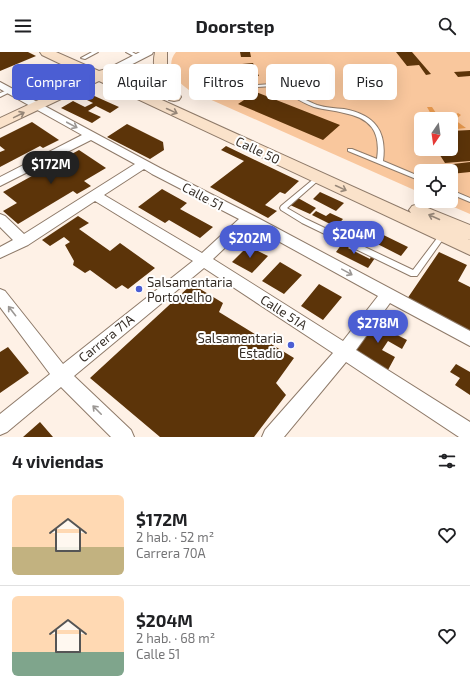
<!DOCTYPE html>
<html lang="es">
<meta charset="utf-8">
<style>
:root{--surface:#fff;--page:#f6f6f6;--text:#202124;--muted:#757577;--line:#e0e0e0;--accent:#4b5ed3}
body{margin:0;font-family:"Exo 2",sans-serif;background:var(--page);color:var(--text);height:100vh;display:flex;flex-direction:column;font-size:15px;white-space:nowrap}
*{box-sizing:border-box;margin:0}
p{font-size:13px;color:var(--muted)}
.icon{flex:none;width:22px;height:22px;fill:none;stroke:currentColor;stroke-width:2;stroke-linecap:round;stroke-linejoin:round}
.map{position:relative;height:385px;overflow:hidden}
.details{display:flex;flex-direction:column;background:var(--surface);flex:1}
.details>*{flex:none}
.top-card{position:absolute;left:12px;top:12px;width:446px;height:36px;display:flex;gap:8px}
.needle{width:26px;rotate:193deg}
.controls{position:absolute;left:414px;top:60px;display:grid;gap:8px}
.controls a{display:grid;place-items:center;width:44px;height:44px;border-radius:6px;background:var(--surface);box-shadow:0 4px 16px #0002;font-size:20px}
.price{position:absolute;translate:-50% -34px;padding:0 9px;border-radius:14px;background:var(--accent);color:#fff;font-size:13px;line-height:26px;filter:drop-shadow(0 1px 2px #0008)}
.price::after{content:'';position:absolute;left:50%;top:24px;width:12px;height:9px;margin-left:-6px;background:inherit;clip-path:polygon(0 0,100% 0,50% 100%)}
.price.selected{background:#222;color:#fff}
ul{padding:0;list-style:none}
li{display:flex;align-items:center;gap:12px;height:100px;padding:0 12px}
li+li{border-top:1px solid var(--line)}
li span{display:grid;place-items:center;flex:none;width:112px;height:80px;border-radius:6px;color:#555}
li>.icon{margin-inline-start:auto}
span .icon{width:48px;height:48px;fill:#fffc;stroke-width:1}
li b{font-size:17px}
h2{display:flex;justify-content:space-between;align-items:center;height:48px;padding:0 12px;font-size:17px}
.chip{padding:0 14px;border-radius:6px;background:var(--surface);box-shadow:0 4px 16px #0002;font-size:14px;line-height:36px}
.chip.selected{background:var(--accent);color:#fff}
header{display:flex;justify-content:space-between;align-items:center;height:52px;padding:0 12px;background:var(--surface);font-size:18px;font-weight:700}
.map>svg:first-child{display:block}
.green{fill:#f9c79d;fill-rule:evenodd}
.water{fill:#e6984e}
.building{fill:#5c3409}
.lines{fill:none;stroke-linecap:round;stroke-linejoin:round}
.service-casing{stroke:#8e7a69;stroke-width:2}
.minor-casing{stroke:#8e7a69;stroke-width:2}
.tertiary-casing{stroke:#8e7a69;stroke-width:2}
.secondary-casing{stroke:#8e7a69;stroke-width:2}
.service{fill:#fff;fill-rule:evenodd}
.minor{fill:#fff;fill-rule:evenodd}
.tertiary{fill:#fff;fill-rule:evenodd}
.secondary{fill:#fae2ca;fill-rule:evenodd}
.oneway{stroke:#988879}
.oneway2{stroke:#9b9794}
.poi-dot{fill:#4b5ed3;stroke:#fff;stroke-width:1.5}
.labels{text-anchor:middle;stroke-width:4;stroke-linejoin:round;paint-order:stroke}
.street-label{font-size:13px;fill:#372f28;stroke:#fff}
.poi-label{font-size:13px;fill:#372f28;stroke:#fff;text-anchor:start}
</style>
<header><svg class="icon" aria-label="menu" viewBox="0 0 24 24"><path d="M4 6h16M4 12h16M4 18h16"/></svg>Doorstep<svg class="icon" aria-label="search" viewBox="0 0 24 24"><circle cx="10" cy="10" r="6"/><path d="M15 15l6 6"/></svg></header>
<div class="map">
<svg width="470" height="385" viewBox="0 0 470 385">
<rect width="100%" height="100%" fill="#fef1e6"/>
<path class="green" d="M176,0H470V162L440,149H451V119H421V141L189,38C177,30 164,14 176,0ZM421,67H451V97H421Z"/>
<path class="water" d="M427,55H432L438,64L450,66L458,61L461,63L455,68L466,76L457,77L451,73V67H423L432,64Z"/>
<path class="building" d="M0,0H28L36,4L0,19Z
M240,0H250L251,5H241Z
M396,0H412L431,22L426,23L419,13L407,14Z
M253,11L259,24L247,25L242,12Z
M470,19V24L458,25L454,20Z
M256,40L340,73L323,88L238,52Z
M90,42L119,55L110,61L96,54L88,59L101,65L92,71L61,56L73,49L85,55L93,51L83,46Z
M32,70L59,88L43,96L40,94L0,115V100L5,98L0,94V86Z
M127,72L163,90L164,98L150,107L107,85Z
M470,78V109L445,111L436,97H451V79Z
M226,94L299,129L285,142L280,140L265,153L277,159L268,166L210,135L244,109L221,98Z
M79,98L106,116L84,129L91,134L77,142L73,139L18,172L3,159L17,151L3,140Z
M470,110V120L451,122V119L445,113Z
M162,137L187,151L180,157L213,175L200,186L169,168L165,171L138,155Z
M320,140L344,151L336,159L313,147Z
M298,146L316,156L310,162L290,153Z
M316,159L326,164L330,161L343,167L336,175L312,163Z
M78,164L89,171L79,177L110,199L120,191L155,216L128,237L122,233L116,237L90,218L85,221L73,213L74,209L65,193L70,190L64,185L50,194L42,188Z
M359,171L408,195L401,204L352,179Z
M344,189L351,193L348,196L370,207L371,204L375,206L368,216L336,200Z
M248,194L268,204L252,221L232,210Z
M439,200L467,213L458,229L470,235V280L407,247Z
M280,210L302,223L284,242L262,229Z
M192,232L223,251L219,260L294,306L276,331L286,343L254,385H160L90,326Z
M319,232L342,245L323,268L301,254Z
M370,269L407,288L402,297L388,289L382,298L395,305L388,318L352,297Z
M8,295L29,321L0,341V300Z
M456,312L470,320V343L455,333L460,326L450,320Z
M40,370L53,385H23Z"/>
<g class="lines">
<g class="service-casing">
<path id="service" d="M92,0H98L85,7L81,6Z
M126,0H132L141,5L137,6Z
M272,32C288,36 301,47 317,53C326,56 335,56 344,57C375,63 387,79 383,109L421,125V129L348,99V97H352L377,107C381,80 371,66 344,61C334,58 324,58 314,55C299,50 287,39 272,34L195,39L193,38L195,37Z
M10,37H12V39L0,45V41Z
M318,124L320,125L321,126L320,127L287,156L306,167L413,218L441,181H445L446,183L417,224H411L302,171L281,158L280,156L281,154L316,125Z
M451,138L470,146V150L451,142Z"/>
</g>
<g class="minor-casing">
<path id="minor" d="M0,30L160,116L258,166L470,279V294L390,251L356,298L470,370V385H459L346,310L284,385H262L265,378L333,301L204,216L74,324L131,378L134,385H111L61,335L7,380L0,383V362L50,322L0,255V237L5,239L63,312L193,209L95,149L28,193L0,206V195L13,188L0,175V162L5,164L24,182L135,112L91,88L0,134V125L82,83L0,37ZM144,117L152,122L239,167L202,201L104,143ZM249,173L378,244L343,289L213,207Z"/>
</g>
<g class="tertiary-casing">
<path id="tertiary" d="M140,0H153L152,2L115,21H107L105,19L107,17Z"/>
</g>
<g class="secondary-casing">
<path id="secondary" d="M40,0H56L99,19L106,17L111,18L112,21L109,24L411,161L409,158L412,154L418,152L470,173V188L468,187L470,188V203L99,29L0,76V66L88,25L42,3Z
M155,0H167V19L181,45L179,48L174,49L169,48C158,32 151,19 155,0Z"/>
</g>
<use href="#service" class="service"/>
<use href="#minor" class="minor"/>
<use href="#tertiary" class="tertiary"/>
<use href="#secondary" class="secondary"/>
</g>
<defs><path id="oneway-shaft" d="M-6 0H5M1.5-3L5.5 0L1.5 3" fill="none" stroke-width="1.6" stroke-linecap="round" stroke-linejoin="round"/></defs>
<g class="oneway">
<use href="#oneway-shaft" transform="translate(172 59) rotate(25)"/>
<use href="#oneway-shaft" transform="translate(19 63) rotate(-26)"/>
<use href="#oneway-shaft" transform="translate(341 136) rotate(25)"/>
<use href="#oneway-shaft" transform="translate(434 165) rotate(-156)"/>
</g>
<g class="oneway2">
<use href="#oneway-shaft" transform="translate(72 73) rotate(28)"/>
<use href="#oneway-shaft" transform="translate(347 220) rotate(29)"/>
<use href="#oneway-shaft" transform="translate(12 259) rotate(-128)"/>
<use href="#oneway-shaft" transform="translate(97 358) rotate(-135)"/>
</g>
<g class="poi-dot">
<circle cx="139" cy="237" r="4"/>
<circle cx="291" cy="293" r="4"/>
</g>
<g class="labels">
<g class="street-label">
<text transform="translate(258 98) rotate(25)" y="5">Calle 50</text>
<text transform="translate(203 144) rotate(28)" y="5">Calle 51</text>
<text transform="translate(284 260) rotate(33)" y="5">Calle 51A</text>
<text transform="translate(106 286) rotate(-39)" y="5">Carrera 71A</text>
</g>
<g class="poi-label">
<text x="147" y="235">Salsamentaria<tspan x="147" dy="15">Portovelho</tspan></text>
<text x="283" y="291" text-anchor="end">Salsamentaria<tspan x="283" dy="15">Estadio</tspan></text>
</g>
</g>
</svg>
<div class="controls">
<a><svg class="needle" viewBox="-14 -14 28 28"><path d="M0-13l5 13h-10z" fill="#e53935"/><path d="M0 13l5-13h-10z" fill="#757577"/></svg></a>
<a><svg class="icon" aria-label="locate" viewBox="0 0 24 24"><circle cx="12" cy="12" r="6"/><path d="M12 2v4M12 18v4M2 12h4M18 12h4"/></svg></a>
</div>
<b class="price selected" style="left:51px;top:133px">$172M</b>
<b class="price" style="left:354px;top:203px">$204M</b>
<b class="price" style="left:250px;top:207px">$202M</b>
<b class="price" style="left:378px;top:292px">$278M</b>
<div class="top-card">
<a class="chip selected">Comprar</a>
<a class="chip">Alquilar</a>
<a class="chip">Filtros</a>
<a class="chip">Nuevo</a>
<a class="chip">Piso</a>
</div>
</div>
<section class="details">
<h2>4 viviendas<svg class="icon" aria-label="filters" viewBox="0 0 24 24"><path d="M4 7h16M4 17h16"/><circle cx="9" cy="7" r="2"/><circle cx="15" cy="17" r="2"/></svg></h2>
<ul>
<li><span style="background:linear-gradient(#ffd9b3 65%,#c2b280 0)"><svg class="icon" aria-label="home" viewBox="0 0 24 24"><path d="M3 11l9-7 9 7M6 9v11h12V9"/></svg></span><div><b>$172M</b><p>2 hab. · 52 m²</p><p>Carrera 70A</p></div><svg class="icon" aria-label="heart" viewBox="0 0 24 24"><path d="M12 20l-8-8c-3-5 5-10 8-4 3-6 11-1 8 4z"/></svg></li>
<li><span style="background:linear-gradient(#ffd9b3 70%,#7fa58c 0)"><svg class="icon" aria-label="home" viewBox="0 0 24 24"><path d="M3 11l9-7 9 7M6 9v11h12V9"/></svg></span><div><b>$204M</b><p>2 hab. · 68 m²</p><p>Calle 51</p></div><svg class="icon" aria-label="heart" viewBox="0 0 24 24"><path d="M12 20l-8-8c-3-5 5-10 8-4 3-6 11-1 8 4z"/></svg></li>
</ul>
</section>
